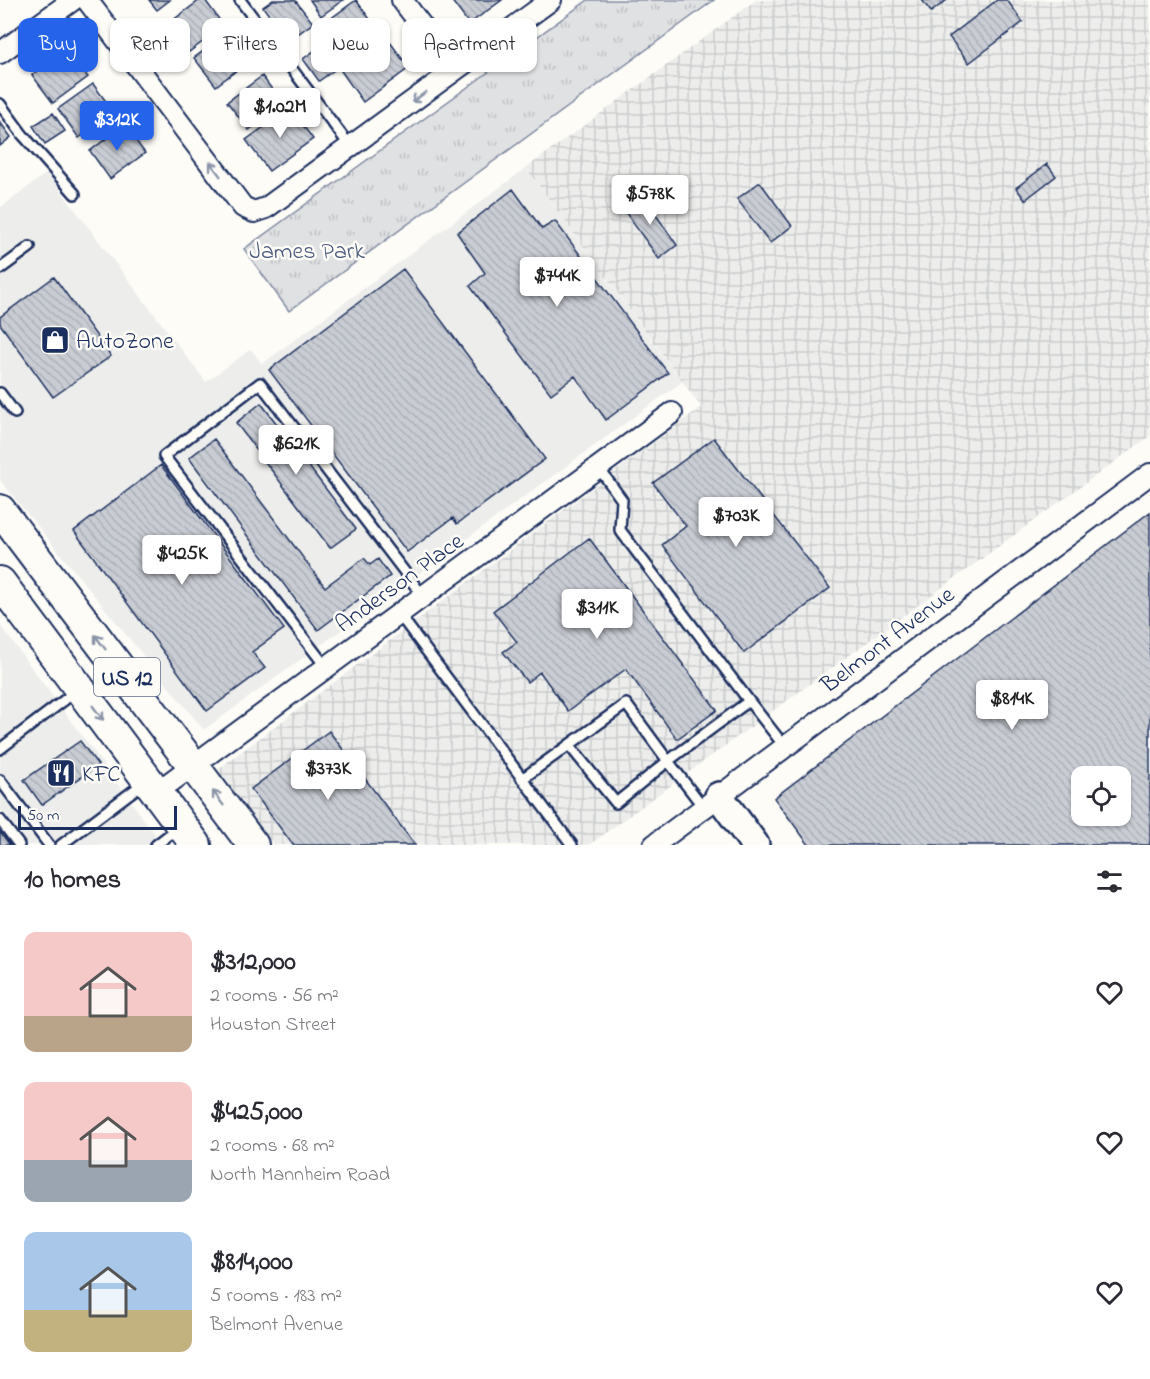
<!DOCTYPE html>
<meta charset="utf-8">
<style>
:root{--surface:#fff;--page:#f2f2f3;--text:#2b2b33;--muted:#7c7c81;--accent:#2563eb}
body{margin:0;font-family:"Indie Flower",sans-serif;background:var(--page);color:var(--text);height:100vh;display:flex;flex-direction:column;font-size:22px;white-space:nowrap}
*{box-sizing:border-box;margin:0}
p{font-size:20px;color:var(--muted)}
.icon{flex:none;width:33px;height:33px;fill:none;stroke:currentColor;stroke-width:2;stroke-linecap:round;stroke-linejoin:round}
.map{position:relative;height:845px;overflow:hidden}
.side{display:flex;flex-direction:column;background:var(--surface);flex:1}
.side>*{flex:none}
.top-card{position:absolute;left:18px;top:18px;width:600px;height:54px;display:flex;gap:12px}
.controls{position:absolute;left:1071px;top:766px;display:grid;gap:12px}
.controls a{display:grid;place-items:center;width:60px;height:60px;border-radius:12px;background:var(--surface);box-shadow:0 2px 4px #0004;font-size:30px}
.scale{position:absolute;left:18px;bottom:15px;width:159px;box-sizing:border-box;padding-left:6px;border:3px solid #1b2f5e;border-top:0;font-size:16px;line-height:21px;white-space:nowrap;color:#1b2f5e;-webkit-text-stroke:4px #fdfcf7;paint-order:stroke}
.price{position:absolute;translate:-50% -51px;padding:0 14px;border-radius:6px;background:#fff;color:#222;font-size:20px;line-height:39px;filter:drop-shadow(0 2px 3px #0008)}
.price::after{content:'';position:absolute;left:50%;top:36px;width:18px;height:14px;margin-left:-9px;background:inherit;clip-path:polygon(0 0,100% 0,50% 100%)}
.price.current{background:var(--accent);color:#fff}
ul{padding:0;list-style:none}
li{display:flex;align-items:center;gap:18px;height:150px;padding:0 24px}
li span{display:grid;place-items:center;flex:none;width:168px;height:120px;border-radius:12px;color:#555}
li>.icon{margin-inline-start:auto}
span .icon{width:72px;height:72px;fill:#fffc;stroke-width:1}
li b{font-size:26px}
h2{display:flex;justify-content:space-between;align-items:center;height:72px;padding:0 24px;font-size:26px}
.chip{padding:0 21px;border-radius:12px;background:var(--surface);box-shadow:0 2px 4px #0004;font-size:21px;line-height:54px}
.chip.current{background:var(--accent);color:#fff}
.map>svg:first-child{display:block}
.built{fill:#edeeec}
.industrial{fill:url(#industrial-grid)}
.park{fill:url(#park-tufts);stroke:#7e88a0;stroke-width:1.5}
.building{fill:url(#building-back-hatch);stroke:#1b2f5e;stroke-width:1.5;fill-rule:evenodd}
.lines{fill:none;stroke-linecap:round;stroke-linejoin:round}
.lane-casing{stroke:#1b2f5e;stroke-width:14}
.street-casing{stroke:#1b2f5e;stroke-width:24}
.secondary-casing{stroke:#1b2f5e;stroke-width:32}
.primary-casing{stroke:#1b2f5e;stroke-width:34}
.lane{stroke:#fdfcf7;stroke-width:9}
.street{stroke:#fdfcf7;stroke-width:20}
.secondary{stroke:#fdfcf7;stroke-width:27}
.primary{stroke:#fdfcf7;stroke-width:30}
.oneway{stroke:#8c96aa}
.labels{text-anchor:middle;stroke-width:5;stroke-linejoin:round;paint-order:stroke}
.shield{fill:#fdfcf7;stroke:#5f6c8c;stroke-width:1.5}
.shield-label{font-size:22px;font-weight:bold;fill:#1b2f5e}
.park-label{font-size:24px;fill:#4c5c7f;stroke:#fdfcf7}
.poi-label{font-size:24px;fill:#1b2f5e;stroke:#fdfcf7;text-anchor:start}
.street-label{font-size:24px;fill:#1b2f5e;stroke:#fdfcf7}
</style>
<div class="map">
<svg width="1150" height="845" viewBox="0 0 1150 845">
<defs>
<pattern id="industrial-grid" width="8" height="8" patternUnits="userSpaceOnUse" patternTransform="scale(1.5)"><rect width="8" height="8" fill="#edeeec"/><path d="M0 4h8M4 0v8" fill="none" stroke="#cbcccd"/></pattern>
<pattern id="park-tufts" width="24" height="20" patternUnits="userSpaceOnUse" patternTransform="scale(1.5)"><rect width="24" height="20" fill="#e0e1e3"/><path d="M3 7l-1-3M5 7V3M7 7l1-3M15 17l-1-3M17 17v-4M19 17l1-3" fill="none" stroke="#c0c1c5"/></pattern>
<pattern id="building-back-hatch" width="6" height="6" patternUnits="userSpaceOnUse" patternTransform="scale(1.5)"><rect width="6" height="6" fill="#c9ccd3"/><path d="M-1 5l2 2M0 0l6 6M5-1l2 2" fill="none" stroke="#acb0b8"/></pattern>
</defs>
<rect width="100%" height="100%" fill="#fdfcf7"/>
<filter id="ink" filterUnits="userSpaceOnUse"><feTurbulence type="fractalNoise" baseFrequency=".0167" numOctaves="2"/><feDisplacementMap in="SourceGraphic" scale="12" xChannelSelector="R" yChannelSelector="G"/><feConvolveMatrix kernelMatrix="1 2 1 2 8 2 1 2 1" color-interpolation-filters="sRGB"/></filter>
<g filter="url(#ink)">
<path class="built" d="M526,168L682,382L204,730L0,480V208L47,173L206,382L251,349L262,364Z
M0,625L163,845H27L0,809Z"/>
<path class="industrial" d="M756,0H1150V436L589,845H274L217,770L701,407L526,168Z"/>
<path class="park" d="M588,0H714L289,311L244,249Z"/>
<path class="building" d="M149,0H170L157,10Z
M200,0H205L224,26L189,52L168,24Z
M273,0H295L313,23L288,41L263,7Z
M310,0H343L321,16Z
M356,0L380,33L350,55L326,22Z
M451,0H502L469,24Z
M922,0H947L931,12Z
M997,0H1007L1023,22L969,63L949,37Z
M229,32L250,60L216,86L194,58Z
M387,38L409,68L363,102L341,71Z
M329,40L345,62L319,81L303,59Z
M67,49L88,77L53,103L32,75Z
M262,76L283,104L249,130L227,102Z
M93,84L114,112L79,138L58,109Z
M290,108L313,139L269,171L246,140Z
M53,113L65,131L45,144L33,126Z
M0,122L11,137L0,146Z
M124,125L145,153L110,179L90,151Z
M1047,164L1056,176L1025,200L1016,188Z
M760,182L792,226L770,243L737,199Z
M513,189L542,229L555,221L668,373L606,420L575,376L551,394L470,286L485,273L457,233Z
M640,192L677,245L659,259L623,209L628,205L627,202Z
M403,269L545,459L457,524L453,518L407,552L269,370Z
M54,277L111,356L53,397L0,324V317Z
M261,403L356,529L330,548L236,423Z
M714,438L830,588L744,653L662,545L686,526L653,483Z
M214,439L325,587L364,558L370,565L378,559L390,576L318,630L189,458Z
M161,465L284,629L252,652L265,668L207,711L74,531Z
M1150,512V845H809L774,798ZM1082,777H1120V816H1082Z
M589,538L717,710L677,739L626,669L568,711L540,672L527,682L503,652L517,642L493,611Z
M329,731L415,845H293L251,789Z
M80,741L98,765L42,805L24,780Z
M0,832L10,845H0Z"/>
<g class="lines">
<g class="lane-casing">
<path id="lane" d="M240,0L350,146
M0,104L22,134L75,194
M0,269L30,247
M0,393L15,413
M399,614L572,845
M326,667L164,456L260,383L423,596
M749,701L785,747
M569,745L626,704L668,761L749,701L620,530L622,500L598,467
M0,749L75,692
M522,779L569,745L616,803L668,761L704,808
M0,780L49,845
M0,820L19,845
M61,845L145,782
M156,845L178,828"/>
</g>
<g class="street-casing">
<path id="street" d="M87,0L243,207L254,212L266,208L551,0
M402,0L455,70
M0,53L73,0
M157,792L672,413
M654,845L1150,474"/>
</g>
<g class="secondary-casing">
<path id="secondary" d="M719,796L755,845"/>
</g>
<g class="primary-casing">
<path id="primary" d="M0,510L253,845
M0,582L196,845"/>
</g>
<use href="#lane" class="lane"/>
<use href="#street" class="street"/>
<use href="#secondary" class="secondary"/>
<use href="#primary" class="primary"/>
</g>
<defs><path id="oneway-shaft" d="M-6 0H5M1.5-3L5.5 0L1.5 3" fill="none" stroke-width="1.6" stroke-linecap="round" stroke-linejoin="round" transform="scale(1.5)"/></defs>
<g class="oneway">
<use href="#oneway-shaft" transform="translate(419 97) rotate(144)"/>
<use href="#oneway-shaft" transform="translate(215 169) rotate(-127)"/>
<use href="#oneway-shaft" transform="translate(100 642) rotate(-127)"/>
<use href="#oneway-shaft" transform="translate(98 713) rotate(53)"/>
<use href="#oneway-shaft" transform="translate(218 798) rotate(-127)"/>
</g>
</g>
<defs>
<g id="shop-square" transform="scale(1.5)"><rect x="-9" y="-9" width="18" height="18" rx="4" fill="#1b2f5e" stroke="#fdfcf7"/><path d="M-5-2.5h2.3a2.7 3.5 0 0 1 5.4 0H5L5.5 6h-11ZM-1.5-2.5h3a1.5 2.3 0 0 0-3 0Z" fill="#fff"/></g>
<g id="restaurant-square" transform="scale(1.5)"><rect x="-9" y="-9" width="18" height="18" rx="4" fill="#1b2f5e" stroke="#fdfcf7"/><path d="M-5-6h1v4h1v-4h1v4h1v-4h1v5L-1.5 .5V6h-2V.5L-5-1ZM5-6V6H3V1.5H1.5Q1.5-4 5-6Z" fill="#fff"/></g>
</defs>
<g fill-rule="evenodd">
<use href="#shop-square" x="55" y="340"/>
<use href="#restaurant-square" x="61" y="773"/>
</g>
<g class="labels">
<rect class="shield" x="94" y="658" width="66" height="38" rx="4.5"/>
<g class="shield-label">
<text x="127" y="685">US 12</text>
</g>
<g class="park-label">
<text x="307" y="258">James Park</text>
</g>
<g class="poi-label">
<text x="76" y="348">AutoZone</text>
<text x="82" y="781">KFC</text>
</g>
<g class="street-label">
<text transform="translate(399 582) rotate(-36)" y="8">Anderson Place</text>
<text transform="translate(887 639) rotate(-37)" y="8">Belmont Avenue</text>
</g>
</g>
</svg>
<div class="controls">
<a><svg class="icon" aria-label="locate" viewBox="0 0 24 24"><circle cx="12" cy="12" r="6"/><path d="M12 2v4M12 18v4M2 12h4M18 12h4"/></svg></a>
</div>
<div class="scale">50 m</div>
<b class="price" style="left:280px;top:139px">$1.02M</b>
<b class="price current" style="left:117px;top:152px">$312K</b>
<b class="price" style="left:650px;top:226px">$578K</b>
<b class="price" style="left:557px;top:308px">$744K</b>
<b class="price" style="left:296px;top:476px">$621K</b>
<b class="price" style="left:736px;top:548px">$703K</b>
<b class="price" style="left:182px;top:586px">$425K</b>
<b class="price" style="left:597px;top:640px">$311K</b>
<b class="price" style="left:1012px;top:731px">$814K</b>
<b class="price" style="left:328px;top:801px">$373K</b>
<div class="top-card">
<a class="chip current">Buy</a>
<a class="chip">Rent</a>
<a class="chip">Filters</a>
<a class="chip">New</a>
<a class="chip">Apartment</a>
</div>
</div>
<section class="side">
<h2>10 homes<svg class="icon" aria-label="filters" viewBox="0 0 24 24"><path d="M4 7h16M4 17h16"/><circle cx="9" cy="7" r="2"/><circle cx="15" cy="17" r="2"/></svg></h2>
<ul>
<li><span style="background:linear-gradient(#f6c9c9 70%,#b9a48a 0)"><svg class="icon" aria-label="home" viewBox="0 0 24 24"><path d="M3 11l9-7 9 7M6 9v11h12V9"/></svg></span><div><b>$312,000</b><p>2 rooms · 56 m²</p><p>Houston Street</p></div><svg class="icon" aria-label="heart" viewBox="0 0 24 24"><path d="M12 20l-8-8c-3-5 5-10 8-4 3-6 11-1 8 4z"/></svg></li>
<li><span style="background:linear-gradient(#f6c9c9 65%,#9aa5b1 0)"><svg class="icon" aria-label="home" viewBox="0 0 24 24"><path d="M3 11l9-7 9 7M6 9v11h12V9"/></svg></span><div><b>$425,000</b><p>2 rooms · 68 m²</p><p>North Mannheim Road</p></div><svg class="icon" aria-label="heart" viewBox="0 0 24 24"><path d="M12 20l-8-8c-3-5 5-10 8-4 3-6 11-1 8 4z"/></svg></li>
<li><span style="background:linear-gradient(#a9c7e8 65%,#c2b280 0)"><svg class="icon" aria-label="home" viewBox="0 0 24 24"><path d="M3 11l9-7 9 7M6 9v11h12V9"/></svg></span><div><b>$814,000</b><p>5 rooms · 183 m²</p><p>Belmont Avenue</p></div><svg class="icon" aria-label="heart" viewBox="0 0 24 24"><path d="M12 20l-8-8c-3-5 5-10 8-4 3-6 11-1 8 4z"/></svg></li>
</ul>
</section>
